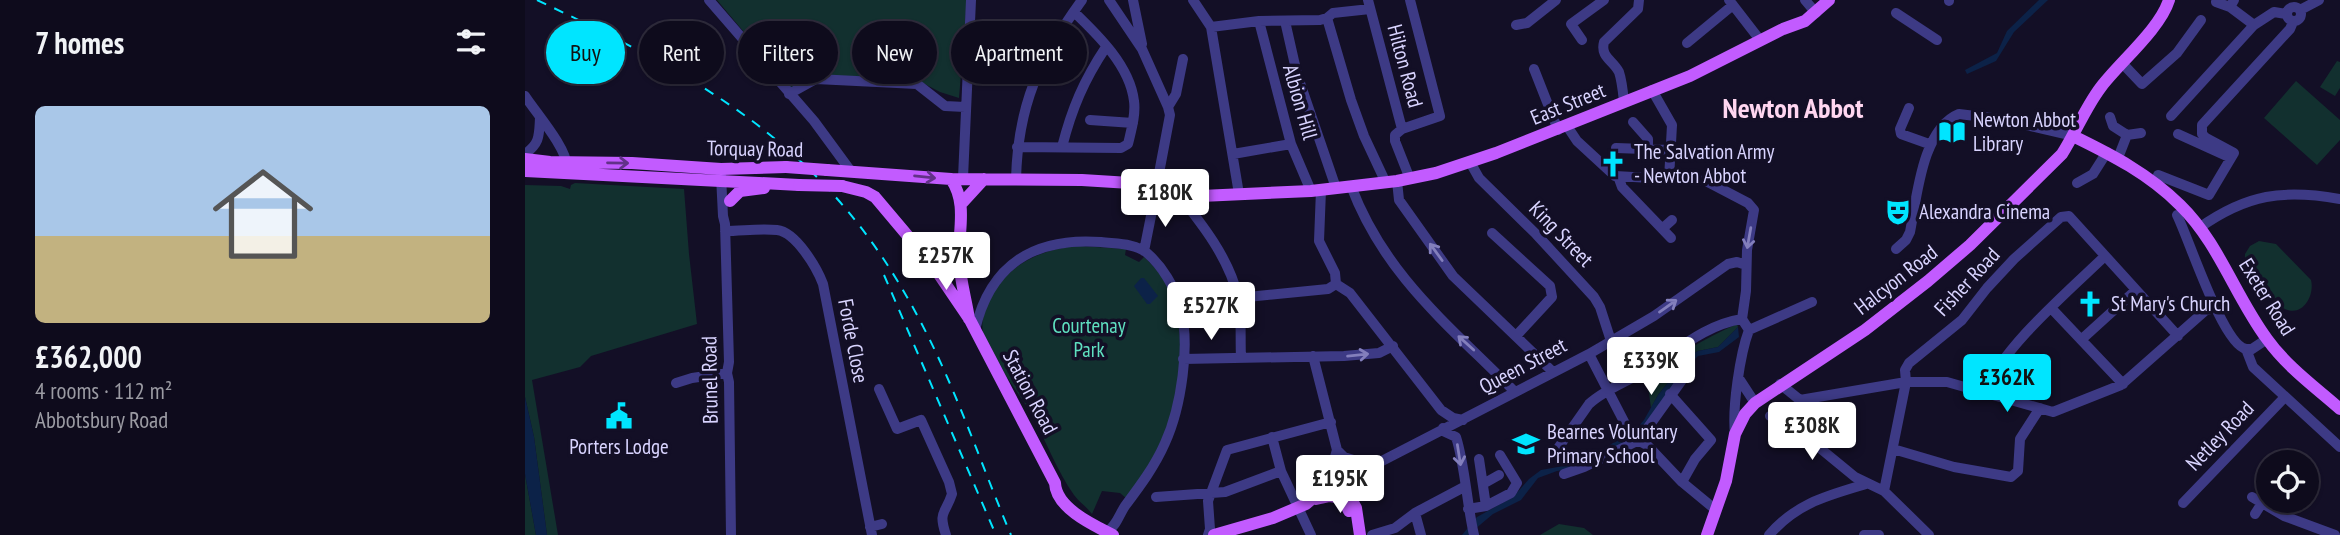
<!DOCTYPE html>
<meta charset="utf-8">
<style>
:root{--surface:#0e0b1c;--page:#1c1929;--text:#f1f3f6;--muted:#9b9ba3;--line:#2e2b3b;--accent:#00e5ff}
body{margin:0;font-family:"PT Sans Narrow",sans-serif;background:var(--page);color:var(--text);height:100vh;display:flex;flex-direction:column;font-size:26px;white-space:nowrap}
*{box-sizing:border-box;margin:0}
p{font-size:23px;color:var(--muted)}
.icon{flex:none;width:38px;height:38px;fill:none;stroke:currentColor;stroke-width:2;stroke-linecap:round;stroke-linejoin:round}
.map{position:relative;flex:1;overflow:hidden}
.details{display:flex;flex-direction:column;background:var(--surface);width:525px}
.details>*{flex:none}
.guide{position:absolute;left:21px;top:21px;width:665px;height:63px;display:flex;gap:14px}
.tools{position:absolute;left:1731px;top:450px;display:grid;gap:14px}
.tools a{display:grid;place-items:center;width:63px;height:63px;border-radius:50%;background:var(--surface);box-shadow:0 2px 5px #0004,0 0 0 2px var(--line);font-size:35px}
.price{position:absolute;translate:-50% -60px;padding:0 16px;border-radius:7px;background:#fff;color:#222;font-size:23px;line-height:46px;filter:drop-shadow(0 2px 4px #0008)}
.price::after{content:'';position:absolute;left:50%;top:42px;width:21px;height:16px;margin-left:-10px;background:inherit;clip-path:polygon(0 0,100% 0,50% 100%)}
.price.on{background:var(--accent);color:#111}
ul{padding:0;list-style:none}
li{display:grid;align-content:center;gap:14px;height:371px;padding:0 35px}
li+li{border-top:2px solid var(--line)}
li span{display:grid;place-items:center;height:217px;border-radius:10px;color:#555}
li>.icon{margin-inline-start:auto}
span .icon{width:126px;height:126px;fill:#fffc;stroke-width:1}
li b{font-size:30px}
h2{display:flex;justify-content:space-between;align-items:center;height:84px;padding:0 35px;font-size:30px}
.chip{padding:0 24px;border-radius:32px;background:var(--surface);box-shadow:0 2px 5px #0004,0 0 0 2px var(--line);font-size:24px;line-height:63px}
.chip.on{background:var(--accent);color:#111}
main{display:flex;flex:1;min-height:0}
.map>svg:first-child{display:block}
.green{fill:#12302f}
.water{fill:#0c2248}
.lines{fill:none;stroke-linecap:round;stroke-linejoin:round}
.minor{stroke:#3d3a85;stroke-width:10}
.major{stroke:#c25bff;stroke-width:12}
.rail{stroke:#00e5ff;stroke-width:2;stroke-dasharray:10 9;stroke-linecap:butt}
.major-bridge{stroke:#c25bff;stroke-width:12}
.oneway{stroke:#623188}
.oneway2{stroke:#837fbc}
.labels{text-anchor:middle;stroke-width:7;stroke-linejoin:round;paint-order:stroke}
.street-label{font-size:21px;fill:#d9d4ff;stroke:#130f26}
.poi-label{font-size:21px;fill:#d9d4ff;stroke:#130f26;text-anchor:start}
.park-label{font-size:21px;fill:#5fe0c0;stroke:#130f26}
.district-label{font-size:28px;font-weight:bold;fill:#ffd6f0;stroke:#130f26}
</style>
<main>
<section class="details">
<h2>7 homes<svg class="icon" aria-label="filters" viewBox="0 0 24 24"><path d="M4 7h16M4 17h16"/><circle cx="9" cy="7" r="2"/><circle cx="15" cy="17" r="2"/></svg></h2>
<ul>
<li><span style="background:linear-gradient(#a9c7e8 60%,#c2b280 0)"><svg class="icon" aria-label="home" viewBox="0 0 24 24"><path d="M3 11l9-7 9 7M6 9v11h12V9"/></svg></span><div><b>£362,000</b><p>4 rooms · 112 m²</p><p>Abbotsbury Road</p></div></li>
</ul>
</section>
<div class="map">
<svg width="1815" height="535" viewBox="0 0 1815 535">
<rect width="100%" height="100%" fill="#130f26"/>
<path class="green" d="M192,0H442L434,98L415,92L394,81L298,77L270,88L265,87Z
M1812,61L1815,62V88L1810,96L1795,87Z
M1771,81L1815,120V140L1792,165L1739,118Z
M50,183L159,189L164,254L172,324L66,356L55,367L7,380L33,535H22L9,437L0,397V185L36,186L45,189L46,185Z
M1734,241L1751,244L1786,280C1790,296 1777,319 1758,308C1750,303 1727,278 1722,271C1719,266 1720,260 1720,254L1725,246Z
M555,246L601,249L600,255L614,262L619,257C632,269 644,283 649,301C663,347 651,416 629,459C622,473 611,486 602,499L595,493L577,491L567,514C562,507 554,502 549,495C532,471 520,439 507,415C494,393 465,356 458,332C456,324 459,313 462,306C477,267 515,248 555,246Z
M1212,324L1213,327L1193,347L1173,351L1165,355L1133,395L1126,408L1122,379C1150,356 1178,339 1212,324Z
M0,474L11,535H0Z
M1034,524L1059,528L1068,535H1015Z"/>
<path class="water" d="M1514,0H1523L1489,32L1471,61L1442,74L1440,70L1472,53L1482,31Z
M616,278H619L633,296L625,304H622L609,286Z
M1213,327L1214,337L1194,352L1173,356L1161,368L1115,432L1088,449L1051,468L1032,471L1013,478L996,500L968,514L943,535H937L952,517L988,497L1004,479L1016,470L1055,463L1111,429L1119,420L1133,395L1165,355L1173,351L1193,347Z
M0,397L9,437L22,535H11L0,474Z"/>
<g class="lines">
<path class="minor" d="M184,0L289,121L325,170
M584,0L617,49L643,107L645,115L631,189
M608,0L617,44
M668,0L686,27L713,188
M843,0L877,129L870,135V141L885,179
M1204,0L1235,40
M1280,0L1291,13
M1424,0V1
M1709,0L1705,7L1729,25
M1691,2L1705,7
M1762 14a7 7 0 1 1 14 0a7 7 0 1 1-14 0Z
M1775,10L1794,0
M1371,13L1412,40
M802,18L826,100L839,136L861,183
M734,21L766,144L786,191
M760,21L772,74L811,188
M991,25L1002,23L1031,0
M686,27L734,21L795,20L802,18L808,13L845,9
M1057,40L1046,24L1079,0
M1162,43L1208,5
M1597,63L1617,84L1652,53L1676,20
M1009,69L1033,130
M1127,90L1147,125L1144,179
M264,94L291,79L392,84L420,106L440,107
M0,96C11,113 42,148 42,167
M1099,102C1098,92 1097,81 1094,72C1088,60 1075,57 1079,42L1113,9L1114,0
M643,107L651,94L658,59
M1384,108L1375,129L1376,134L1404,144
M1646,116L1729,25L1749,12L1761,14
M1585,117L1588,126L1602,135
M565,120L608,123
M1108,122L1123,139V149
M1042,126L1052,141L1090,176L1181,181L1223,203L1229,210L1222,250L1221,291L1217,319L1224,330
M877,129L915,116L885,0
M1653,134L1706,158
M492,147L596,148L603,144C606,131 611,115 609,101C605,66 573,35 549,12
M537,147C547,108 559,80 581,47
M1091,148L1146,150
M0,154C15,143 14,136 15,118
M708,154L766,144
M1593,158L1602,135L1616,133
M945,162L954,178L1011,234L1069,297L1075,307L1086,341
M1633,175L1684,195L1709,153L1681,138L1677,134V125L1765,29L1768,22
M196,176L198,216L200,224L204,362L202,373L204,382L206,535
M1093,176L1097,187L1146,238
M438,178L446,0
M491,179C493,105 514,59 557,0
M872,181L874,200L928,276L1027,371
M1552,183L1568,174L1582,152
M826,186C860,276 924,325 989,391
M796,190L794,241L810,273L811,284L825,293L916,410L928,418L938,420
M653,194C677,224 704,258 713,297C717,315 715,338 716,357
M1652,215C1664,239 1698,345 1721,349L1728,367L1815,447
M1138,228L1147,220
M1674,228C1722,194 1758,189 1815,199
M200,231C217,231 235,228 252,230C271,232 292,268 298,284L347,535
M967,233L1025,286L1027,297L992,335
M1371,249L1381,240L1385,232C1392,197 1397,129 1434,114L1475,119L1548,136
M619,251L629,201
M656,308L713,298L803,289L811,284
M1527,309L1598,384
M450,330C465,264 510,237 576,242C590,244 610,243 622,253C637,266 650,287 655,307C666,344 656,408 640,443C630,466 615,486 600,506C594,515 592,525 582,532
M1557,339L1611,290
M1721,349H1727L1742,339
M1064,354L1107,437L1122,445L1157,482L1191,510
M788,356L812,450L804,477
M658,359L819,356L854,353L868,346
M1215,380L1230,403
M151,383L167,378L202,373
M1255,384L1275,400L1381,382H1422L1528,412L1596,385L1681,310L1690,308
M354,389L372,429L396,420L424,482L427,494C420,515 413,511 421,535
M1461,392C1473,351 1548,287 1580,256
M1145,394L1186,440L1170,459L1157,482
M1245,416L1260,421L1274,431L1330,477L1359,491L1404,535
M918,428V431L931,437C940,465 942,505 949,535
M1210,434C1207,408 1215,354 1224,330L1287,302
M747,437L756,471L786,535
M1368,449L1429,467L1486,477L1493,471L1495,439L1515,408
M812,450L819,457L847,466
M1031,451L1064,404C1080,389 1102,382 1121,370C1152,351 1179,325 1217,319
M1039,474L1059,467L1114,440L1162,373
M958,484L974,475
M818,490L824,478L1064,354L1129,316L1203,264L1212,262L1221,265
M1359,491L1381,382L1380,370L1384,363L1437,320L1462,288L1489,259L1536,217L1544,216L1653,336
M631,497L700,492L756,471
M1727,497L1759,516L1810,535
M1658,503L1760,397
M961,506L986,493L992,483L975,455
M943,509L961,506L954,459
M890,513L896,535
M1730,514L1737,503
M345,527L357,524
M683,535L685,529L683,501L702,450L806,422
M847,535L870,528L890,513L939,487
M1244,535C1272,503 1301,496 1341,484
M1339,535H1354"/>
<path class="major" d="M1548,136C1587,155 1624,174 1655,205C1694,243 1710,296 1742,339C1762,367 1790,387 1815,409
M0,159L25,162L107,163L196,169L261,167
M302,170L426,179L557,180L605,183L653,194L676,196L786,191L872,181L911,173L971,153L1165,76L1258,29L1280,21L1304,0
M0,171L274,185
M426,179C443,204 433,231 434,259C435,280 441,299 444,319
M317,186L341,192L350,197L409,267L445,320L530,483C531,508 568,525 588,535
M205,201L215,191L239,188
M437,203L459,179
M791,499L805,496L818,498L824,511
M689,535L748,518L781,504L795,492L817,483L831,508L835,535
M1182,535L1201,481L1210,434L1220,414L1230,403L1340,330L1403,281L1445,245L1537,154C1551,132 1560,108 1576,87C1595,62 1635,29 1644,0"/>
<path class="rail" d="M12,0C180,80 301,145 392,315C430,385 455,462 486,535
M359,275L471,535"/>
<path class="major-bridge" d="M261,167L302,170
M274,185L317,186"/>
</g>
<defs><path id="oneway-shaft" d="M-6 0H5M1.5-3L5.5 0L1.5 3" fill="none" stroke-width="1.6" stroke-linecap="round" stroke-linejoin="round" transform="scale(1.75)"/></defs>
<g class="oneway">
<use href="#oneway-shaft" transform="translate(93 163) rotate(1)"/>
<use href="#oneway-shaft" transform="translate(400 177) rotate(6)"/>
</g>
<g class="oneway2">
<use href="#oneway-shaft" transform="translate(1224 238) rotate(100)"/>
<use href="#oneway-shaft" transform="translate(911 252) rotate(-126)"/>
<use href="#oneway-shaft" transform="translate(1143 306) rotate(-35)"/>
<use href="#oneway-shaft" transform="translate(941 343) rotate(-138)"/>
<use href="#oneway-shaft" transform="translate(833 355) rotate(-6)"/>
<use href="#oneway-shaft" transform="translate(934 455) rotate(81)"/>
</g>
<defs>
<g id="library-bare" transform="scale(2.1)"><path d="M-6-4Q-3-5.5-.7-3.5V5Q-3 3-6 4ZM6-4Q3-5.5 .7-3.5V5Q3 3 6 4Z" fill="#00e5ff" stroke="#130f26" stroke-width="2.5" paint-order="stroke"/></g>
<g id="church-bare" transform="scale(2.1)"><path d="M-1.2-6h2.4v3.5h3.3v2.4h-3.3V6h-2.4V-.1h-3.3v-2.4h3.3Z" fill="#00e5ff" stroke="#130f26" stroke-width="2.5" paint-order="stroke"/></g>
<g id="theatre-bare" transform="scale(2.1)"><path d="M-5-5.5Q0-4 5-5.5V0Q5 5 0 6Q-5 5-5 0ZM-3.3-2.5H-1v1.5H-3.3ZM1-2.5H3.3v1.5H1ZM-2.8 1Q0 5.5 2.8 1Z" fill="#00e5ff" stroke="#130f26" stroke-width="2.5" paint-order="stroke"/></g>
<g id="civic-bare" transform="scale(2.1)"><path d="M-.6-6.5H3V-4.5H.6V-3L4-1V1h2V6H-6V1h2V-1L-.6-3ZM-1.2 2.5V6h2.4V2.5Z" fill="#00e5ff" stroke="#130f26" stroke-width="2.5" paint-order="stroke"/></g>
<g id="school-bare" transform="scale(2.1)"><path d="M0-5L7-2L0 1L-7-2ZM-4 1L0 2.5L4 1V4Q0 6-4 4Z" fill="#00e5ff" stroke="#130f26" stroke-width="2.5" paint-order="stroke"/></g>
</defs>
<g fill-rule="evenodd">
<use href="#library-bare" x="1427" y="132"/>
<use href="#church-bare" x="1088" y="164"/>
<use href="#theatre-bare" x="1373" y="212"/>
<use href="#church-bare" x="1565" y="304"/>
<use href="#civic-bare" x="94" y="416"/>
<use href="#school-bare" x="1001" y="444"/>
</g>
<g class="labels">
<g class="street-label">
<text transform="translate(880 66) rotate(75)" y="7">Hilton Road</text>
<text transform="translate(775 102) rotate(74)" y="7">Albion Hill</text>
<text transform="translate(1043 104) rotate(-22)" y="7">East Street</text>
<text transform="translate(230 149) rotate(1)" y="7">Torquay Road</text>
<text transform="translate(1036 234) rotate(46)" y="7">King Street</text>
<text transform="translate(1371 280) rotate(-38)" y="7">Halcyon Road</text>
<text transform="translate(1442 282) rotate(-47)" y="7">Fisher Road</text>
<text transform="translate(1742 297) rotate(58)" y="7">Exeter Road</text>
<text transform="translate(328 341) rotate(79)" y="7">Forde Close</text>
<text transform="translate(998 366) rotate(-28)" y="7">Queen Street</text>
<text transform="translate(185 380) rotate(-91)" y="7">Brunel Road</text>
<text transform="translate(505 392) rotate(62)" y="7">Station Road</text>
<text transform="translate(1695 436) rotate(-46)" y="7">Netley Road</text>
</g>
<g class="poi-label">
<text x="1448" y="127">Newton Abbot<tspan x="1448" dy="24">Library</tspan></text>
<text x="1109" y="159">The Salvation Army<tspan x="1109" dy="24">- Newton Abbot</tspan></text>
<text x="1394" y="219">Alexandra Cinema</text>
<text x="1586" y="311">St Mary's Church</text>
<text x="1022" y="439">Bearnes Voluntary<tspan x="1022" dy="24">Primary School</tspan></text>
<text x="94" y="454" text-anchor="middle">Porters Lodge</text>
</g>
<g class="park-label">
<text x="564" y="333">Courtenay<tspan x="564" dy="24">Park</tspan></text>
</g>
<g class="district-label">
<text x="1268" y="118">Newton Abbot</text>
</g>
</g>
</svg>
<div class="tools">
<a><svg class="icon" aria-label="locate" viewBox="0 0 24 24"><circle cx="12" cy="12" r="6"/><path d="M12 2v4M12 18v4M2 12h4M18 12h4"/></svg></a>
</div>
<b class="price" style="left:640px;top:229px">£180K</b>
<b class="price" style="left:421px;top:292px">£257K</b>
<b class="price" style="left:686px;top:342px">£527K</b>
<b class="price" style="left:1126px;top:397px">£339K</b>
<b class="price on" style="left:1482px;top:414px">£362K</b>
<b class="price" style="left:1287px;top:462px">£308K</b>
<b class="price" style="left:815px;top:515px">£195K</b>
<div class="guide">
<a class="chip on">Buy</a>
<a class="chip">Rent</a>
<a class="chip">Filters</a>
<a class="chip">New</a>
<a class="chip">Apartment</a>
</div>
</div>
</main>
